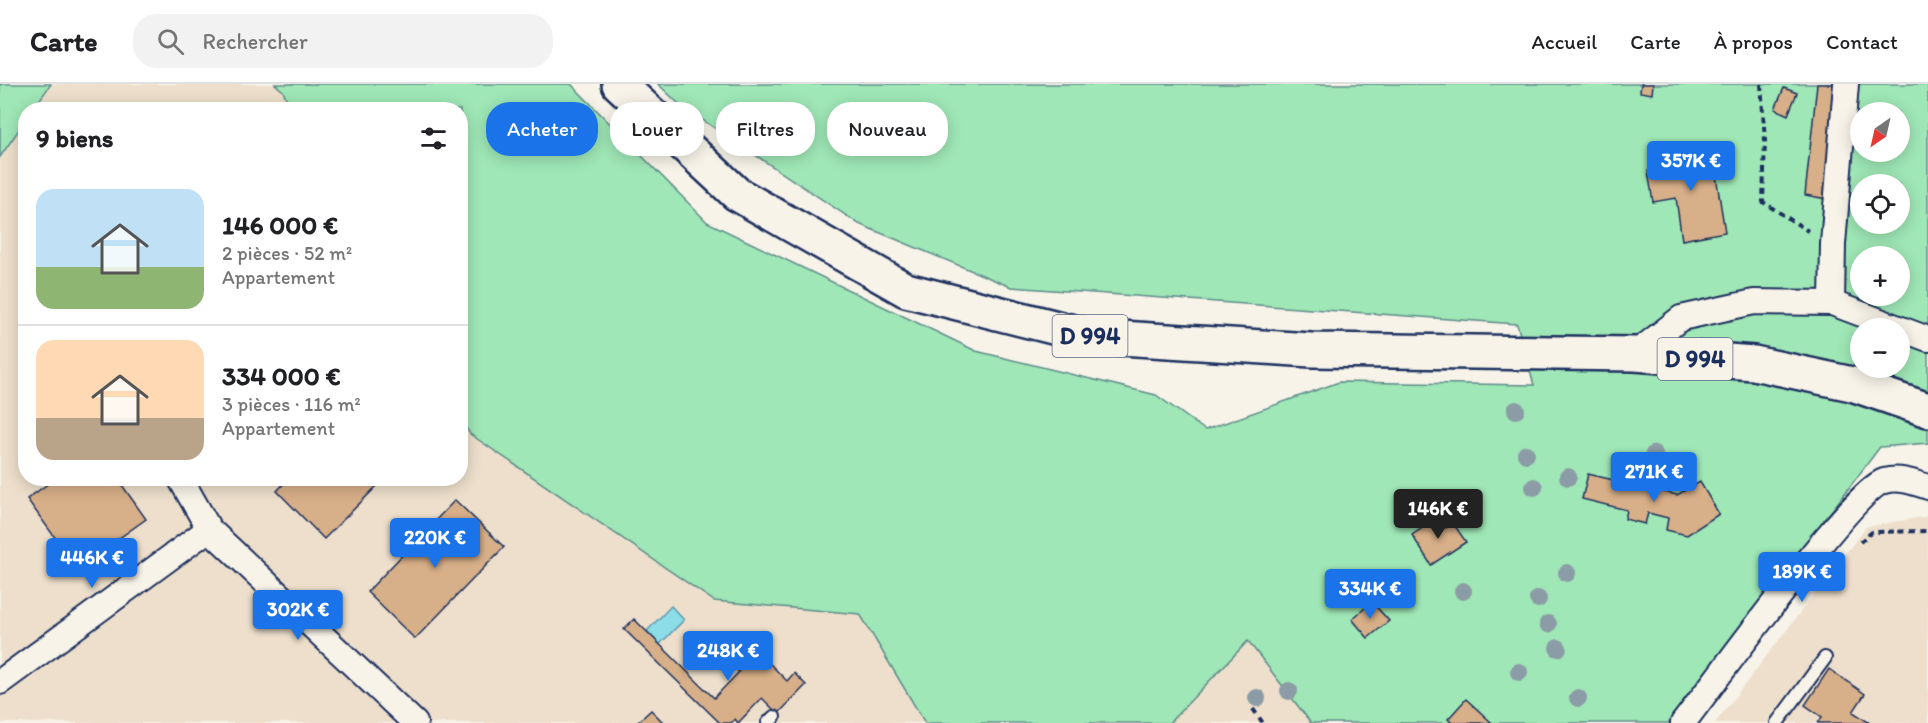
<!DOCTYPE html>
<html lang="fr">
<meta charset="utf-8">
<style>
:root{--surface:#fff;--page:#f2f2f2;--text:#202124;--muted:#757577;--line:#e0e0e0;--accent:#1a73e8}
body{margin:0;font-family:Itim,sans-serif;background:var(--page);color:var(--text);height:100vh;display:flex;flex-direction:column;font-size:22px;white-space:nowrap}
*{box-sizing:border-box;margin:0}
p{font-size:20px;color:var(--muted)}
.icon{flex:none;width:33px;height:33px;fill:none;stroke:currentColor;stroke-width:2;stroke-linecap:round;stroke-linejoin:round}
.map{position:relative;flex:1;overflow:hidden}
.details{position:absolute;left:18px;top:18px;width:450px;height:384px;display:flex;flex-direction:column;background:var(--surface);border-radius:24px;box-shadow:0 3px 15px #0003}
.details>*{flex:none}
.top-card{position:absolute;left:486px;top:18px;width:570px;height:54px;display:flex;gap:12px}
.needle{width:39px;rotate:214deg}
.tools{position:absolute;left:1850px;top:18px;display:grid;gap:12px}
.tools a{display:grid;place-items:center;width:60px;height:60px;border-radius:50%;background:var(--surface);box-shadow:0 3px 15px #0003;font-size:30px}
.price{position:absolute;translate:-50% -51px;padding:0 14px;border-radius:6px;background:var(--accent);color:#fff;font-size:20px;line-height:39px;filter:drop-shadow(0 2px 3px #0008)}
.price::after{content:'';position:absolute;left:50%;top:36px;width:18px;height:14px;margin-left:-9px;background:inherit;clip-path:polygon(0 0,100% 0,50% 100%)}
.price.active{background:#222;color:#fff}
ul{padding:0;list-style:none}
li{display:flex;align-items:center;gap:18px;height:150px;padding:0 18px}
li+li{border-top:2px solid var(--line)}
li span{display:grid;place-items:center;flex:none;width:168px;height:120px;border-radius:18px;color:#555}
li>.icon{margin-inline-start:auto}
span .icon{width:72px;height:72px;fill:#fffc;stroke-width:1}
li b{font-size:26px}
h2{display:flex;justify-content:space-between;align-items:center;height:72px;padding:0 18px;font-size:26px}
.pill{padding:0 21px;border-radius:24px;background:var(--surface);box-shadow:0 3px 15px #0003;font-size:21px;line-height:54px}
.pill.active{background:var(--accent);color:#fff}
header{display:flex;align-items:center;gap:36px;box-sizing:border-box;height:84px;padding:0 30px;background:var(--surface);border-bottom:2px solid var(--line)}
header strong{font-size:28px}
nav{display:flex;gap:33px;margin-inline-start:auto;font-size:21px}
.search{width:420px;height:54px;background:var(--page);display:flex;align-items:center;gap:15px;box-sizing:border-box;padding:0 21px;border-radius:24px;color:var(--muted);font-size:22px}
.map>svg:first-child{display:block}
.built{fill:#eddfcb}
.green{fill:#9fe7b6;stroke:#5d8b8a;stroke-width:1.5;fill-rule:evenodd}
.water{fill:#8cdde8;stroke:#5f97b1;stroke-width:1.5}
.building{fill:#d7af88;stroke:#1b2f5e;stroke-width:1.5}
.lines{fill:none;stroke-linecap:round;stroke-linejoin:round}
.lane-casing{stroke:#1b2f5e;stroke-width:16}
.street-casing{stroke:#1b2f5e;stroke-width:28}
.primary-casing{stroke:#1b2f5e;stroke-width:38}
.path{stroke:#1b2f5e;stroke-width:4;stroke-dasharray:6 4.5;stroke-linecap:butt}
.lane{stroke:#f7f3e8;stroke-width:12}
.street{stroke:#f7f3e8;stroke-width:24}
.primary{stroke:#f7f3e8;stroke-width:33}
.tree{fill:#8c9ca6}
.labels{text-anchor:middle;stroke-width:4.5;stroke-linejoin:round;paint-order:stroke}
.shield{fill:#f7f3e8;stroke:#5d6a87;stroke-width:1.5}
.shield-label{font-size:24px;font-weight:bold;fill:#1b2f5e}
</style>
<header>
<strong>Carte</strong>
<div class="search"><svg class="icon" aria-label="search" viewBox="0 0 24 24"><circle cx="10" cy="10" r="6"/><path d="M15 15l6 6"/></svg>Rechercher</div>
<nav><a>Accueil</a><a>Carte</a><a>À propos</a><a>Contact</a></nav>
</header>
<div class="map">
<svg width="1928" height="639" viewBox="0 0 1928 639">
<rect width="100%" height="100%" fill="#f7f3e8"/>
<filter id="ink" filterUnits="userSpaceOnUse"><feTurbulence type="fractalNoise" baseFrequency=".0167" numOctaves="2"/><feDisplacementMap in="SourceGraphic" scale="12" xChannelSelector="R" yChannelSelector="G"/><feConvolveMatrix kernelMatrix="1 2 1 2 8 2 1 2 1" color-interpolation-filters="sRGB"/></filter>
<g filter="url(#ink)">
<path class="built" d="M51,0H275L283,7L291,25L33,26Z
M25,37L26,394H460L461,335L470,350L714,517L860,530L925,639H0V73Z
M1928,432V639H1715L1866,443Z
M1248,557L1311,639H1169Z"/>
<path class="green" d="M0,0H51L33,25L26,26L25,37L0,73Z
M275,0H571L707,138L976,267L1156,311L1205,346L1339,298L1534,301L1517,240L1011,203L859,140L680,21L658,0H1928V359L1880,363L1670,639H1311L1248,557L1169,639H925L860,530L714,517L470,350L460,335V26L291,25L283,7ZM1860,28H1899V68H1860ZM1860,100H1899V140H1860ZM1860,172H1899V212H1860ZM1860,244H1899V284H1860Z"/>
<path class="water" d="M671,522L684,536L660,560L647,547Z"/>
<path class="building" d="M1641,0H1653L1652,10L1640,8Z
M1817,0H1838L1827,115L1805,111Z
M1784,4L1797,9L1788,31L1775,25Z
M1715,64L1718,79H1714L1725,148L1682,156L1676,114L1653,118L1648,87L1670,84L1669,69Z
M1588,390L1677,411L1700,398L1719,430L1687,451L1666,446L1668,434L1648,429L1645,440L1625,435L1627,426L1582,415Z
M56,394H117L146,435L77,484L27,415Z
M289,394H385L324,455L277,407Z
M455,416L504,463L415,555L367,508Z
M1439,433L1446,444L1453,439L1466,458L1431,481L1412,451Z
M1372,518L1389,537L1368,554L1352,535Z
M634,535L714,614L739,588L735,584L754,564L787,597L794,589L806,601L778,630L762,614L738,639L735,635L731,639H720L624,545Z
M1829,585L1865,610L1853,628L1870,639H1818L1822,633L1805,621Z
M1466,615L1492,639H1452L1448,635Z
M651,626L664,639H637Z"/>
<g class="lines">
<g class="lane-casing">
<path id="lane" d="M768,639L774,633
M1777,639L1825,574"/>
</g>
<g class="street-casing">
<path id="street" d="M1832,219L1833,160L1846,0
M1635,270L1681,234L1754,218L1832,219L1928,255
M180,394L209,445L415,639
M0,598L209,445
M1683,639C1712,602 1853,406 1884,397C1899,393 1913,398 1928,403"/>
</g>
<g class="primary-casing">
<path id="primary" d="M619,0L737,110L906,206L1089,252L1311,266L1635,270L1754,279L1852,300L1928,326"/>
</g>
<path class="path" d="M1761,0L1765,56L1763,118L1808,147
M1860,458L1872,448L1928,447
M1253,625L1263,639"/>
<use href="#lane" class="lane"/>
<use href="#street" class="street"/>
<use href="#primary" class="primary"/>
</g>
<g class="tree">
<circle cx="1516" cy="326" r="9"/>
<circle cx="1526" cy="370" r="9"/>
<circle cx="1654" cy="370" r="9"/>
<circle cx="1568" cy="393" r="9"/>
<circle cx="1534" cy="403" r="9"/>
<circle cx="1567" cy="489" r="9"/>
<circle cx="1343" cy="499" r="9"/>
<circle cx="1463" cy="507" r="9"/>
<circle cx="1538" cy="515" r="9"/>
<circle cx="1548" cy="540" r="9"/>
<circle cx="1558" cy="564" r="9"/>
<circle cx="1519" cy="588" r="9"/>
<circle cx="1289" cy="607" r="9"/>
<circle cx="1257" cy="614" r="9"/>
<circle cx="1578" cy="614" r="9"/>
</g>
</g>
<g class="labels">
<g class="shield">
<rect x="1052.5" y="231" width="75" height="42" rx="4.5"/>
<rect x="1657.5" y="254" width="75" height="42" rx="4.5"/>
</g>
<g class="shield-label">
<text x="1090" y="260">D 994</text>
<text x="1695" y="283">D 994</text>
</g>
</g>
</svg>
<div class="tools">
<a><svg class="needle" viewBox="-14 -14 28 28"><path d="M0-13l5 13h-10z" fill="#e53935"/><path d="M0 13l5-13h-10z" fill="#757577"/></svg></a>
<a><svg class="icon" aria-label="locate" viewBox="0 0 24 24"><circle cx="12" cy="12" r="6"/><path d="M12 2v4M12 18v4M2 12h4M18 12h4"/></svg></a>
<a>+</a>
<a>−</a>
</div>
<b class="price" style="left:1691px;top:108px">357K €</b>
<b class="price" style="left:1654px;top:419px">271K €</b>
<b class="price active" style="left:1438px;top:456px">146K €</b>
<b class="price" style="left:435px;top:485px">220K €</b>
<b class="price" style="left:92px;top:505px">446K €</b>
<b class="price" style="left:1802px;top:519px">189K €</b>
<b class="price" style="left:1370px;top:536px">334K €</b>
<b class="price" style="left:298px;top:557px">302K €</b>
<b class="price" style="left:728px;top:598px">248K €</b>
<div class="top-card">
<a class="pill active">Acheter</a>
<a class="pill">Louer</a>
<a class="pill">Filtres</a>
<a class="pill">Nouveau</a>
</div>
<section class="details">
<h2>9 biens<svg class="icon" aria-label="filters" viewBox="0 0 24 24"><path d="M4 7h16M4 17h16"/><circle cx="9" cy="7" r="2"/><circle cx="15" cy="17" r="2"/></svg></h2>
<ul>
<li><span style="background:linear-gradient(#bfe0f5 65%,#8fb573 0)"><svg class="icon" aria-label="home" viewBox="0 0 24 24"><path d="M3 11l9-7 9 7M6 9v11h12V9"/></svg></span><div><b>146 000 €</b><p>2 pièces · 52 m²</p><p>Appartement</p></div></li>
<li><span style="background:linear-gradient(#ffd9b3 65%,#b9a48a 0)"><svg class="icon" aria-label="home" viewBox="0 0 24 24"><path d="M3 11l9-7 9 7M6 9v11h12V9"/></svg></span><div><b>334 000 €</b><p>3 pièces · 116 m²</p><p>Appartement</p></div></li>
</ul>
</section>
</div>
